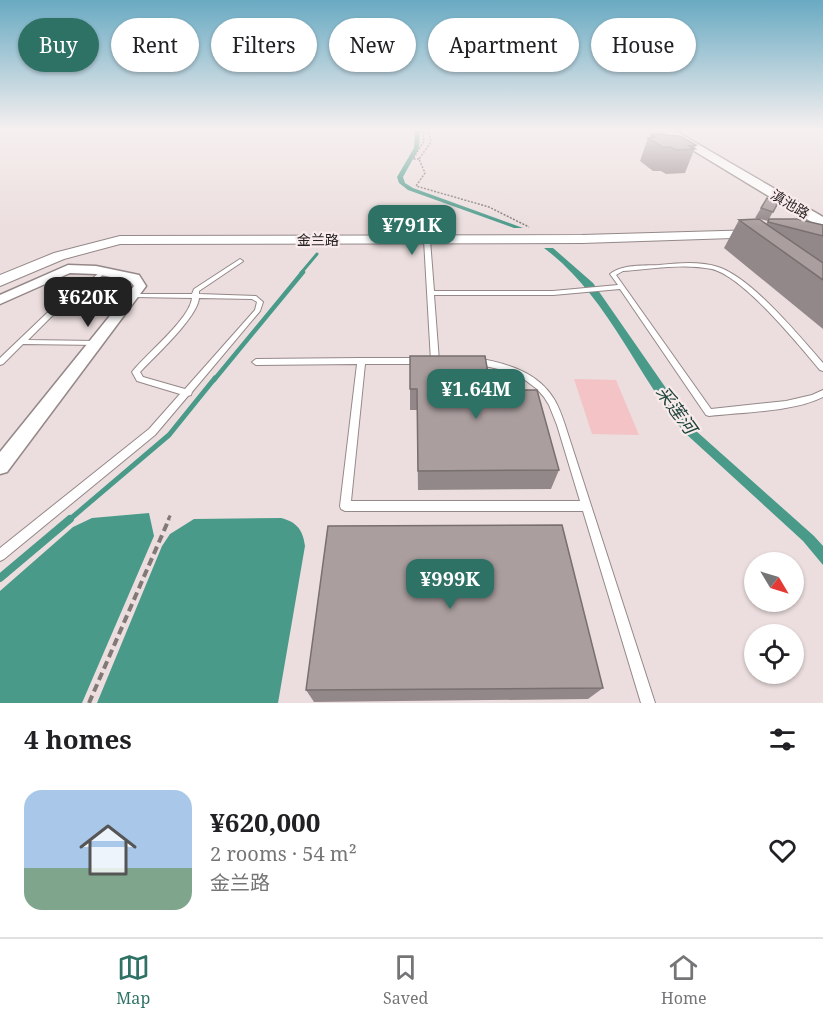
<!DOCTYPE html>
<meta charset="utf-8">
<style>
:root{--surface:#fff;--page:#f6f6f6;--text:#202124;--muted:#757577;--line:#e0e0e0;--accent:#2e7265}
body{margin:0;font-family:"Noto Serif","Noto Sans SC",serif;background:var(--page);color:var(--text);height:100vh;display:flex;flex-direction:column;font-size:22px;white-space:nowrap}
*{box-sizing:border-box;margin:0}
p{font-size:20px;color:var(--muted)}
.icon{flex:none;width:33px;height:33px;fill:none;stroke:currentColor;stroke-width:2;stroke-linecap:round;stroke-linejoin:round}
.map{position:relative;height:703px;overflow:hidden}
.side{display:flex;flex-direction:column;background:var(--surface);flex:1}
.side>*{flex:none}
.top-card{position:absolute;left:18px;top:18px;width:788px;height:54px;display:flex;gap:12px}
.needle{width:39px;rotate:128deg}
.buttons{position:absolute;left:744px;top:552px;display:grid;gap:12px}
.buttons a{display:grid;place-items:center;width:60px;height:60px;border-radius:50%;background:var(--surface);box-shadow:0 2px 4px #0004;font-size:30px}
.price{position:absolute;translate:-50% -51px;padding:0 14px;border-radius:12px;background:var(--accent);color:#fff;font-size:20px;line-height:39px;filter:drop-shadow(0 2px 3px #0008)}
.price::after{content:'';position:absolute;left:50%;top:36px;width:18px;height:14px;margin-left:-9px;background:inherit;clip-path:polygon(0 0,100% 0,50% 100%)}
.price.on{background:#222;color:#fff}
ul{padding:0;list-style:none}
li{display:flex;align-items:center;gap:18px;height:150px;padding:0 24px}
li+li{border-top:2px solid var(--line)}
li span{display:grid;place-items:center;flex:none;width:168px;height:120px;border-radius:18px;color:#555}
li>.icon{margin-inline-start:auto}
span .icon{width:72px;height:72px;fill:#fffc;stroke-width:1}
li b{font-size:26px}
h2{display:flex;justify-content:space-between;align-items:center;height:72px;padding:0 24px;font-size:26px}
.tag{padding:0 21px;border-radius:27px;background:var(--surface);box-shadow:0 2px 4px #0004;font-size:21px;line-height:54px}
.tag.on{background:var(--accent);color:#fff}
.tabs{display:flex;justify-content:space-around;align-items:center;height:84px;border-top:2px solid var(--line);background:var(--surface);font-size:16px;color:var(--muted)}
.tabs a{display:grid;justify-items:center;gap:3px}
.tabs .on{color:var(--accent)}
.map>svg:first-child{display:block}
.green{fill:#f4c3c6}
.water{fill:#4a9a8a}
.lines{fill:none;stroke-linecap:round;stroke-linejoin:round}
.stream-far3{stroke:#4a9a8a;stroke-width:3}
.stream-far2{stroke:#4a9a8a;stroke-width:4.5}
.stream-far1{stroke:#4a9a8a;stroke-width:5}
.stream{stroke:#4a9a8a;stroke-width:8}
.service-casing{stroke:#958889;stroke-width:2}
.minor-casing{stroke:#958889;stroke-width:3}
.tertiary-casing{stroke:#958889;stroke-width:2}
.primary-casing{stroke:#958889;stroke-width:3}
.path-far2{stroke:#817878;stroke-width:1.5;stroke-dasharray:2 1.5;stroke-linecap:butt}
.path-far1{stroke:#817878;stroke-width:3;stroke-dasharray:5 4;stroke-linecap:butt}
.path{stroke:#817878;stroke-width:4;stroke-dasharray:8 4.5;stroke-linecap:butt}
.service{fill:#fff;fill-rule:evenodd}
.minor{fill:#fff;fill-rule:evenodd}
.tertiary{fill:#fff;fill-rule:evenodd}
.primary{fill:#fff;fill-rule:evenodd}
.wall{fill:#938889}
.building{fill:#ab9e9f;stroke:#786f6f;stroke-width:1.5}
.labels{text-anchor:middle;stroke-width:4.5;stroke-linejoin:round;paint-order:stroke}
.far-street-label{font-size:14px;fill:#272222;stroke:#f9ebec}
.water-label{font-size:18px;font-style:italic;fill:#1e443c;stroke:#f9ebec}
</style>
<div class="map">
<svg width="823" height="703" viewBox="0 0 823 703">
<rect width="100%" height="100%" fill="#ecdede"/>
<path class="green" d="M574,379L616,380L639,435L592,434Z"/>
<path class="water" d="M415,129H420L419,148L403,177L405,183L413,188L523,228H514L408,190L399,183L397,177L414,148Z
M544,248H553L593,283L695,430L814,536L823,546V565L803,541L685,433C635,373 608,296 544,248Z
M149,513L154,536L82,703H0V591L73,527L92,518Z
M281,518C297,522 303,530 305,546L278,703H97L162,546L170,534L194,519Z"/>
<g class="lines">
<path class="stream-far3" d="M301,273L317,254"/>
<path class="stream-far2" d="M214,380L303,272"/>
<path class="stream-far1" d="M69,520L169,435L215,378"/>
<path class="stream" d="M0,578L70,519"/>
<g class="service-casing">
<path id="service" d="M427,238L430,240L434,291H553L618,285L610,274C623,264 642,266 659,265C678,263 700,261 718,267C752,278 799,336 823,363V371L820,370C798,344 744,277 712,269C683,263 652,269 623,271L616,275L711,409L786,401L812,395L823,390V397C794,412 742,412 709,416L706,415L620,289L553,295H434L439,361L438,363H432L431,361L424,240Z
M240,259L243,261L242,262L199,291V294L256,296L263,302L260,311L192,392L191,395L188,396L155,435L4,559L0,561V548L149,429L180,394L137,381L132,372C146,354 190,319 192,298L134,297L132,296L131,295L132,294H192L194,289ZM199,298L252,299L257,302L255,310L185,389L143,377L140,372C154,357 198,317 199,298Z
M103,270L106,272L105,273L51,317L28,340L96,341H99L100,343L99,345L23,344L3,364L0,365V358L47,313Z
M361,358H419L423,361L419,364H365L351,501H580L557,425L549,405L544,397L537,389L521,377L503,370L476,364L472,361L476,358C505,363 537,371 554,399C559,407 562,416 565,425L655,703H641L583,511H345L341,509L340,506L357,364L256,365L252,362L256,359Z"/>
</g>
<g class="minor-casing">
<path id="minor" d="M68,265L96,266L139,275L146,286L7,472L0,474V452L134,286L130,281L96,274L70,273L0,304V295Z"/>
</g>
<g class="tertiary-casing">
<path id="tertiary" d="M758,230L765,234L763,237L582,243L120,244L64,259L0,286V275L54,253L120,236L582,235Z"/>
</g>
<g class="primary-casing">
<path id="primary" d="M658,129H672L823,217V229Z"/>
</g>
<path class="path-far2" d="M428,129L431,142L419,159L425,173L416,186L489,207L529,227
M419,159H413L424,141L422,129"/>
<path class="path-far1" d="M168,520L171,514"/>
<path class="path" d="M89,703L169,519"/>
<use href="#service" class="service"/>
<use href="#minor" class="minor"/>
<use href="#tertiary" class="tertiary"/>
<use href="#primary" class="primary"/>
</g>
<path class="wall" d="M651,134L696,145L685,173L666,174L661,171H653L640,161L648,138H650Z
M767,198L779,201L769,219L823,225V329L724,248L739,220L766,224L768,221L755,218Z
M410,356L491,390L559,470L551,489L418,490L417,410H410Z
M603,688L588,699L314,702L306,690Z"/>
<path class="building" d="M651,134L680,136L696,145L689,146L695,149L676,150L670,147H662L648,138L655,137Z
M767,198L779,201L773,212L761,208Z
M759,219L823,263V280L739,220Z
M769,219H797L823,225V236L768,222Z
M410,356H485L491,390H537L559,470L418,471L417,389H410Z
M562,525L603,688L306,690L328,526Z"/>
<linearGradient id="sky" x2="0" y2="1"><stop stop-color="#69aac2"/><stop offset="0.57" stop-color="#f6f0f0"/><stop offset="1" stop-color="#f6f0f0" stop-opacity="0"/></linearGradient>
<rect width="823" height="227" fill="url(#sky)"/>
<g class="labels">
<g class="far-street-label">
<text transform="translate(790 204) rotate(31)" y="5">滇池路</text>
<text x="318" y="245">金兰路</text>
</g>
<g class="water-label">
<text transform="translate(676 410) rotate(54)" y="6">采莲河</text>
</g>
</g>
</svg>
<div class="buttons">
<a><svg class="needle" viewBox="-14 -14 28 28"><path d="M0-13l5 13h-10z" fill="#e53935"/><path d="M0 13l5-13h-10z" fill="#757577"/></svg></a>
<a><svg class="icon" aria-label="locate" viewBox="0 0 24 24"><circle cx="12" cy="12" r="6"/><path d="M12 2v4M12 18v4M2 12h4M18 12h4"/></svg></a>
</div>
<b class="price" style="left:412px;top:256px">¥791K</b>
<b class="price on" style="left:88px;top:328px">¥620K</b>
<b class="price" style="left:476px;top:420px">¥1.64M</b>
<b class="price" style="left:450px;top:610px">¥999K</b>
<div class="top-card">
<a class="tag on">Buy</a>
<a class="tag">Rent</a>
<a class="tag">Filters</a>
<a class="tag">New</a>
<a class="tag">Apartment</a>
<a class="tag">House</a>
</div>
</div>
<section class="side">
<h2>4 homes<svg class="icon" aria-label="filters" viewBox="0 0 24 24"><path d="M4 7h16M4 17h16"/><circle cx="9" cy="7" r="2"/><circle cx="15" cy="17" r="2"/></svg></h2>
<ul>
<li><span style="background:linear-gradient(#a9c7e8 65%,#7fa58c 0)"><svg class="icon" aria-label="home" viewBox="0 0 24 24"><path d="M3 11l9-7 9 7M6 9v11h12V9"/></svg></span><div><b>¥620,000</b><p>2 rooms · 54 m²</p><p>金兰路</p></div><svg class="icon" aria-label="heart" viewBox="0 0 24 24"><path d="M12 20l-8-8c-3-5 5-10 8-4 3-6 11-1 8 4z"/></svg></li>
</ul>
</section>
<nav class="tabs">
<a class="on"><svg class="icon" aria-label="map" viewBox="0 0 24 24"><path d="M3 6l6-2 6 2 6-2v14l-6 2-6-2-6 2zM9 4v14M15 6v14"/></svg>Map</a>
<a><svg class="icon" aria-label="saved" viewBox="0 0 24 24"><path d="M7 4h10v16l-5-4-5 4z"/></svg>Saved</a>
<a><svg class="icon" aria-label="home" viewBox="0 0 24 24"><path d="M3 11l9-7 9 7M6 9v11h12V9"/></svg>Home</a>
</nav>
